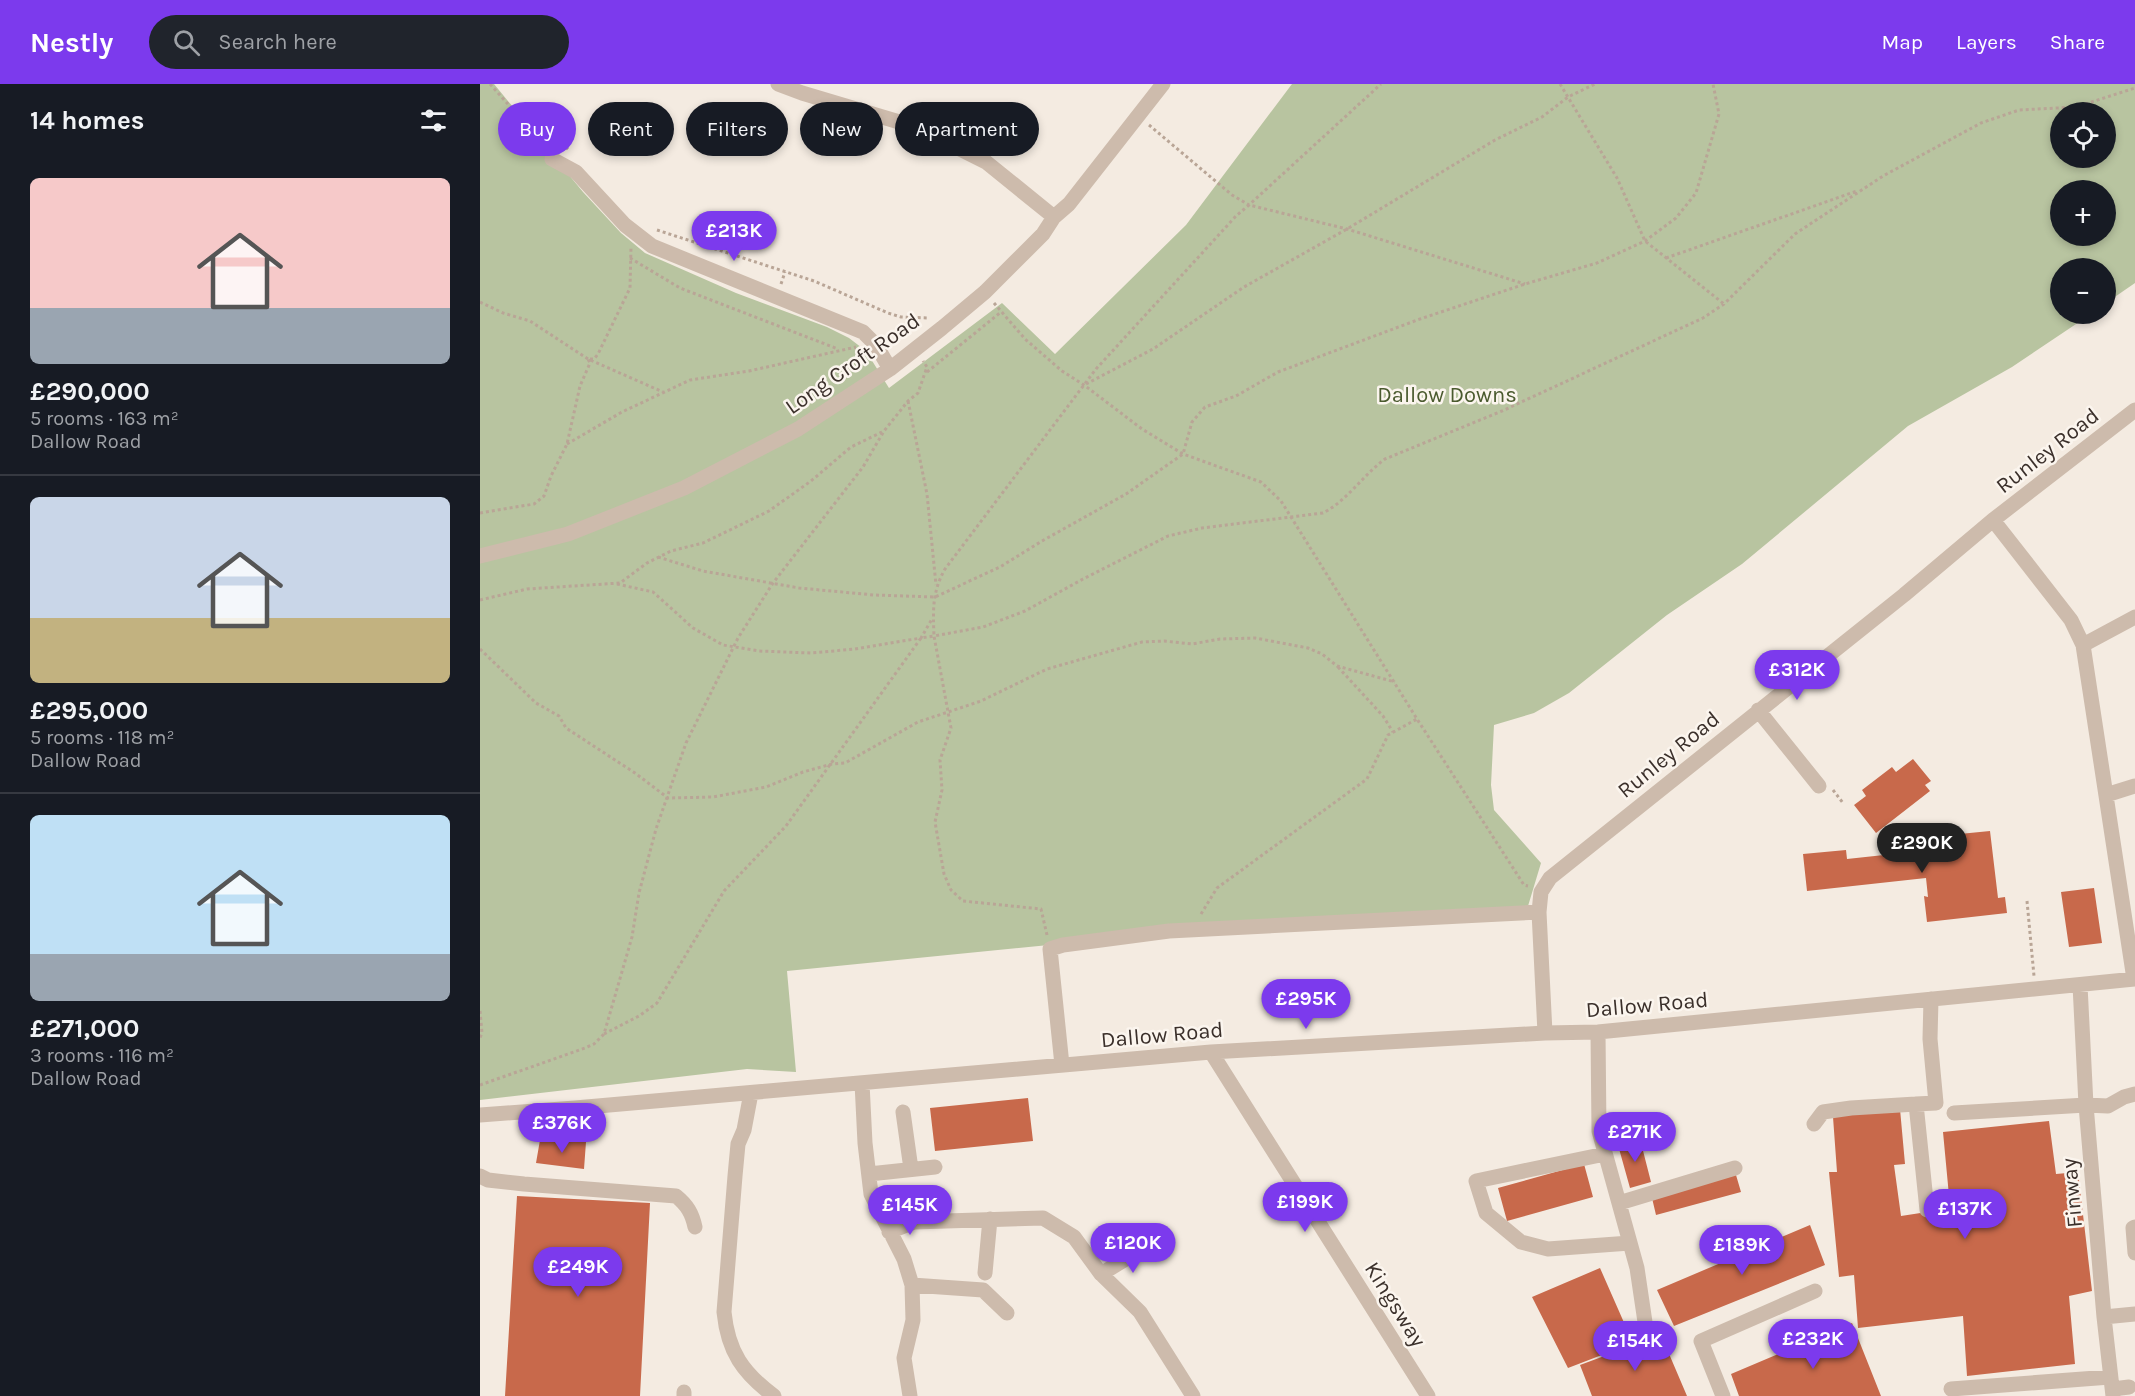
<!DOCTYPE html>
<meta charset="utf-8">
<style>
:root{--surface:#171b24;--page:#20242c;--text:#f1f3f6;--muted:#9ea1a6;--line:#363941;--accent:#7c3aed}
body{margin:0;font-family:Karla,sans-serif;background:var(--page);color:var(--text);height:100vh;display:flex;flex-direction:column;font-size:22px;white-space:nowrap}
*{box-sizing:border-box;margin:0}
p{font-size:20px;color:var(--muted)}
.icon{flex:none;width:33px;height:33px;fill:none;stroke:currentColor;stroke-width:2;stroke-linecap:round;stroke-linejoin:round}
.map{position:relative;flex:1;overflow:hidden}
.details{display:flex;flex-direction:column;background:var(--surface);width:480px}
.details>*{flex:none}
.top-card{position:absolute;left:18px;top:18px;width:570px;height:54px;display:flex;gap:12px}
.tools{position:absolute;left:1570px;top:18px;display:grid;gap:12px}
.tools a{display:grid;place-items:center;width:66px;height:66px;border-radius:50%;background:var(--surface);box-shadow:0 3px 9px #0003;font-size:30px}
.price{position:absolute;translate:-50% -51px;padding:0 14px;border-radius:21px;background:var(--accent);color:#fff;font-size:20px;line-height:39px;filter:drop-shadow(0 2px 3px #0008)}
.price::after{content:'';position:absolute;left:50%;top:36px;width:18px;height:14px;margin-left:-9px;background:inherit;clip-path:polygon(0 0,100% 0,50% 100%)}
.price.current{background:#222;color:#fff}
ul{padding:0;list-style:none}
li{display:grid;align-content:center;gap:12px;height:318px;padding:0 30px}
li+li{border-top:2px solid var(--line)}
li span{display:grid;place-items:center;height:186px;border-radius:9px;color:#555}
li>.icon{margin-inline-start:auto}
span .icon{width:108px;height:108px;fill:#fffc;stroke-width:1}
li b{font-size:26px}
h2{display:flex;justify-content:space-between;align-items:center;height:72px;padding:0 30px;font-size:26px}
.pill{padding:0 21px;border-radius:27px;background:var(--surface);box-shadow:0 3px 9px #0003;font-size:21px;line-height:54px}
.pill.current{background:var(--accent);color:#fff}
header{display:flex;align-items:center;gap:36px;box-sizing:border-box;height:84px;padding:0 30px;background:var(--accent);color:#fff}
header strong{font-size:28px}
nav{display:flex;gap:33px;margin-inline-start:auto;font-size:21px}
.search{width:420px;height:54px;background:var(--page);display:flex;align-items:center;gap:15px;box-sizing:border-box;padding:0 21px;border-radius:33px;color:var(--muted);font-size:22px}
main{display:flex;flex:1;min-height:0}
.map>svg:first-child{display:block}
.green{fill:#b8c4a0;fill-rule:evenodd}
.building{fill:#c8694b}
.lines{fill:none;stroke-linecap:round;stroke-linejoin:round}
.path{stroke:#b9a596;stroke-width:3;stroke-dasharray:3 3;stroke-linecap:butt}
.minor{stroke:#cdbbac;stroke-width:15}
.labels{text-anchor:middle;stroke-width:5;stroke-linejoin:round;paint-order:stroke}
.street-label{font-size:22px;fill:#3b302b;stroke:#fbf5ee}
.park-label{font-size:22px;fill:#4a5a2e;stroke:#fbf5ee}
</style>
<header>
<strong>Nestly</strong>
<div class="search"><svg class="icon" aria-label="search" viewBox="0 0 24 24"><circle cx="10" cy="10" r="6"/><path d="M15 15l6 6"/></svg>Search here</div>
<nav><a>Map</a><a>Layers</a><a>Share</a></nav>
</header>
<main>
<section class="details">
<h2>14 homes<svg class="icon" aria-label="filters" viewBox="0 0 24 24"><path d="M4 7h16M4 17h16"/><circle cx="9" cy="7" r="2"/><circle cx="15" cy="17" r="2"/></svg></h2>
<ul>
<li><span style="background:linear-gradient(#f6c9c9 70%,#9aa5b1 0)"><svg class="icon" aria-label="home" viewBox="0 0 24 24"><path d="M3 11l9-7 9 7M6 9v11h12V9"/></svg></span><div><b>£290,000</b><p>5 rooms · 163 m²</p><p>Dallow Road</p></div></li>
<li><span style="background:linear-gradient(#c9d6e8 65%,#c2b280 0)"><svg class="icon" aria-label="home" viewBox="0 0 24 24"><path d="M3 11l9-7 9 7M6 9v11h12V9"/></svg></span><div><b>£295,000</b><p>5 rooms · 118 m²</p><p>Dallow Road</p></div></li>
<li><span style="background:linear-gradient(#bfe0f5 75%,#9aa5b1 0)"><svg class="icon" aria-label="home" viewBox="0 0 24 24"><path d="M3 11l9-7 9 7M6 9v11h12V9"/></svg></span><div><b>£271,000</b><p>3 rooms · 116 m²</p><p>Dallow Road</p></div></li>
</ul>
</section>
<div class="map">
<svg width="1655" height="1312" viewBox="0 0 1655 1312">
<rect width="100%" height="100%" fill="#f4ebe1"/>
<path class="green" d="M0,0H14L103,108L141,149L165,169L256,209L347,243L369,254L386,267L409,304L522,219L575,270L706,141L812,0H1655V199L1626,219V184H1581V230H1611L1532,283L1428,342L1262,480L1187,531L1089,609L1054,629L1014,641L1011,701L1014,726L1061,779L1045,832L740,844L307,887L316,988L267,985L0,1016ZM1581,28H1626V74H1581ZM1581,106H1626V152H1581Z"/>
<path class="building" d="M1433,675L1451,697L1445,701L1450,707L1396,749L1374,721L1386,712L1382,706L1412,683L1416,688Z
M1510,747L1518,814L1525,813L1527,829L1447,838L1444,812L1448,813L1446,794L1327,807L1323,770L1366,766L1367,775L1404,771L1403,766L1440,762L1439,754Z
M1614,804L1622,859L1589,863L1581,808Z
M548,1014L553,1057L455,1067L450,1024Z
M1420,1025L1425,1080L1414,1081L1421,1132L1460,1126L1461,1134L1471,1133L1463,1048L1569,1037L1576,1090L1598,1088L1612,1207L1589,1212L1595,1280L1487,1292L1483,1232L1378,1244L1374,1191L1359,1193L1349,1088H1357L1353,1033Z
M1160,1055L1171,1098L1150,1104L1138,1061Z
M60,1056L106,1058L104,1085L56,1079Z
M1104,1080L1113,1113L1027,1137L1018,1104Z
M1256,1091L1261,1108L1176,1131L1172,1114Z
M37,1112L170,1119L160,1312H25Z
M1330,1141L1345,1181L1194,1242L1177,1206Z
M1120,1184L1153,1259L1088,1284L1052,1213Z
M1372,1239L1401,1312H1259L1251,1290Z
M1181,1251L1207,1312H1112L1100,1281Z"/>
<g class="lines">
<path class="path" d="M10,0L53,48L74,52L89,66
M1080,0L1137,94L1165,157L1244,220
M669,41L752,111L769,121L901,0
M177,146L334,197L408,229L421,233L449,234
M150,174L200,204L358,265
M1186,174L1377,107
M301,200L305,188
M0,218L23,229L50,237L108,275L183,308
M514,219L545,255L582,287L604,301L662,345L703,370L781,398L801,417L937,635L1044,801L1048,802
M110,275H114L118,270L150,204L151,163
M447,288L521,228
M606,300L673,265L764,203L867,145L1015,56L1062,33L1088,13L1115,0
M428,317L447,410L456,501
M87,360L142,328L210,296L269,287L376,263
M0,429L54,420L64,412L71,392L87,360L100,302L110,279L108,275
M178,473L223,487L319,504L394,511L455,513L520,483L562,457L646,410L703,370L712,338L725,323L756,312L798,288L940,235L1045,200L1117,179L1165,157L1196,134L1216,109L1239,30L1233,0
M137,500L173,508L213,544L243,561L279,567L331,569L375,565L441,554L452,535
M0,516L47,505L140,499L167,479L191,467L223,459L289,427L331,397L371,363L402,348
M0,565L56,619L79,632L86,644L155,689L188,714L233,713L286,703L323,688L352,680L365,679L438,638L501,617L567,585L662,558L684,557L712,560L740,555L775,554L828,564L842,570L857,582L915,598
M858,583L903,632L913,648
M1353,706L1363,719
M1547,817L1554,892
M721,830L737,804L887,695L908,651L937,635
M567,851L561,825L483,817L471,806L464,790L455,738L462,706L460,676L471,644L454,552L503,543L545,527L603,495L688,452L722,444L843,429C868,416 883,391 905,375L1022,327L1223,234L1244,220L1315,150L1403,92L1501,39L1539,26L1596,23L1655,4
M0,927L2,949L0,954
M124,950L159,932L177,919L244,807L306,742L441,554L454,552C453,526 452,508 465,485L616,285L756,132L769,121L867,145L1045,200
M0,1001L105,964L114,960L124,950L152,853L159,809L176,745L206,659L258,554L293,499L383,383L404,347L428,317L438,309L447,283L443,277"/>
<path class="minor" d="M298,0L322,9L436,43L506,78L574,133
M72,75L96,88L145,141L172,162L383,248L396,261L410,285
M1513,436L1591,536L1603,561L1654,895
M0,472L88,450L204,404L318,345L410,285L462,244L505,208L563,150L574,133L589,120L683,0
M1603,561L1655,533
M1278,626L1339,702
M1626,711L1655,702
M1600,901L1606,1021L1624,1233L1633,1312
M1118,948L1119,1047L1157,1184L1165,1238
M1065,949L1059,828L1061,808L1070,794L1424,511L1513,436L1655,326
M731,968L948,1312
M582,981L570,865L583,861L689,847L1059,828
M382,999L385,1059L391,1110L424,1175L432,1201L433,1236L424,1274L430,1312
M271,1009L264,1046L258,1060L255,1092L244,1228C248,1268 263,1289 294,1312
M423,1028L431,1085
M1474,1029L1606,1021L1628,1022L1644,1013L1655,1010
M0,1031L95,1024L731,968L1065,949L1118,948L1655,895
M1334,1040L1343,1028L1371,1024L1436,1020
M1125,1070L996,1097L1006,1129L1041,1158L1068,1165L1150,1159
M389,1090L455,1083
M0,1092L8,1096L44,1100L196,1112C207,1121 212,1129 215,1143
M1139,1119L1255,1084
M1447,1126L1436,1020L1456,1019L1450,955L1451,915
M1655,1143L1653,1144L1655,1169
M409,1148L434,1138L563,1134L594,1153L621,1190L660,1228L713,1312
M505,1189L510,1135
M621,1190L667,1162
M432,1201L503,1206L527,1229
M1624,1233L1655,1230
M1471,1305L1630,1293
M1633,1305L1649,1303
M204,1312V1308
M1243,1312L1221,1257L1335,1207"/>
</g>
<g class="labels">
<g class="street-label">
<text transform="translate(372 279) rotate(-35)" y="8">Long Croft Road</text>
<text transform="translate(1567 366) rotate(-38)" y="8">Runley Road</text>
<text transform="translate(1188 670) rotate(-39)" y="8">Runley Road</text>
<text transform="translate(1167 920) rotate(-5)" y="8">Dallow Road</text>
<text transform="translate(682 950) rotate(-5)" y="8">Dallow Road</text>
<text transform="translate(1591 1109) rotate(-95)" y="8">Finway</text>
<text transform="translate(916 1220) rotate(58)" y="8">Kingsway</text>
</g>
<g class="park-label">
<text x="967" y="318">Dallow Downs</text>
</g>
</g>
</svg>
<div class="tools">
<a><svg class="icon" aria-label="locate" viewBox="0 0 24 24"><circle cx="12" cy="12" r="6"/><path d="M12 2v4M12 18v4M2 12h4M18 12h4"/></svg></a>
<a>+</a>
<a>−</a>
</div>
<b class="price" style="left:254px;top:178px">£213K</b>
<b class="price" style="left:1317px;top:617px">£312K</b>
<b class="price current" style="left:1442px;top:790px">£290K</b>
<b class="price" style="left:826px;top:946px">£295K</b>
<b class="price" style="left:82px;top:1070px">£376K</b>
<b class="price" style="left:1155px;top:1079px">£271K</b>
<b class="price" style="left:825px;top:1149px">£199K</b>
<b class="price" style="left:430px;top:1152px">£145K</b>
<b class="price" style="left:1485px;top:1156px">£137K</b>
<b class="price" style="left:653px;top:1190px">£120K</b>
<b class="price" style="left:1262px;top:1192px">£189K</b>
<b class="price" style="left:98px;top:1214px">£249K</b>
<b class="price" style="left:1333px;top:1286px">£232K</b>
<b class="price" style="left:1155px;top:1288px">£154K</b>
<div class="top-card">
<a class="pill current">Buy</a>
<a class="pill">Rent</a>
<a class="pill">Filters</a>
<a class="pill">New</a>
<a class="pill">Apartment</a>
</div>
</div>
</main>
